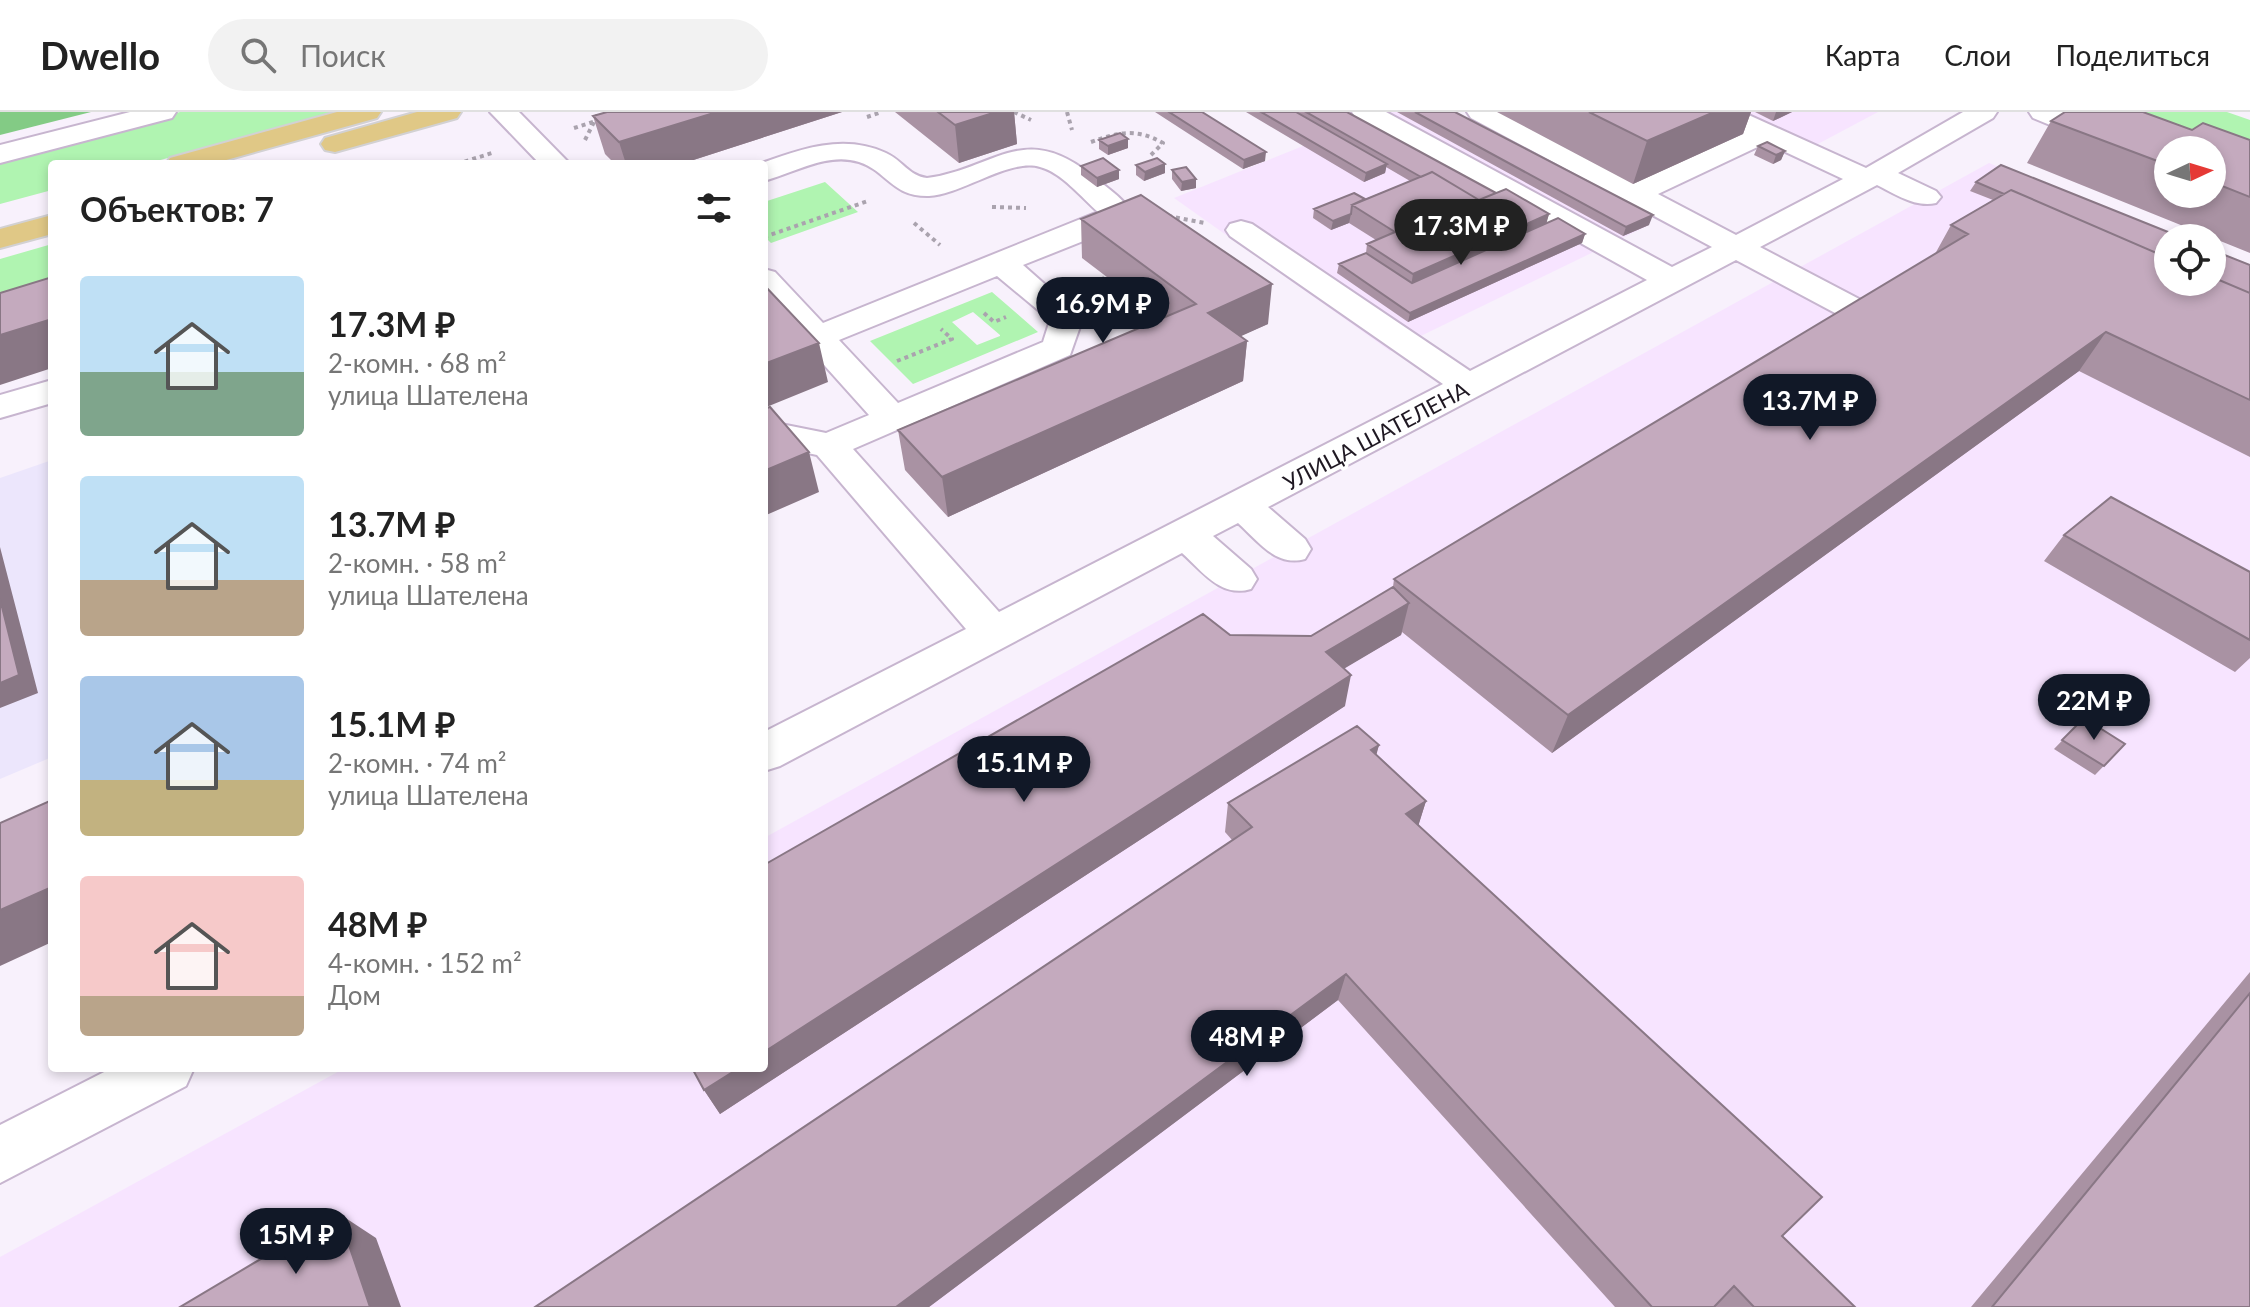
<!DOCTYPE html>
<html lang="ru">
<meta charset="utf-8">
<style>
:root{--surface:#fff;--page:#f2f2f2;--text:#222;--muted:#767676;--line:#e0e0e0;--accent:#111827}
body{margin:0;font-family:Lato,sans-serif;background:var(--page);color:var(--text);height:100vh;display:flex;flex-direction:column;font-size:30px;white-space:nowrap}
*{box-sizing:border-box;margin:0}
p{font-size:26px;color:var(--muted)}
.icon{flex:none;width:44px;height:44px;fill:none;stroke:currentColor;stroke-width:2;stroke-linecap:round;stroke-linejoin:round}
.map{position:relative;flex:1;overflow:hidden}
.sheet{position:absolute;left:48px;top:48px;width:720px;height:912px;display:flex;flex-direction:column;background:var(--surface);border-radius:8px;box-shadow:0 4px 12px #0003}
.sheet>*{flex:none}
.needle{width:52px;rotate:86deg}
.controls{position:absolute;left:2154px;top:24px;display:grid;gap:16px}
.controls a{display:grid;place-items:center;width:72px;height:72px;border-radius:50%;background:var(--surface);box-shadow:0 4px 12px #0003;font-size:40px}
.price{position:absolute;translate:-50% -68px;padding:0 18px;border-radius:28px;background:var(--accent);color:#fff;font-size:26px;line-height:52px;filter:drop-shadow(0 2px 4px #0008)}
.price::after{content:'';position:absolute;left:50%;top:48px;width:24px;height:18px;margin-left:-12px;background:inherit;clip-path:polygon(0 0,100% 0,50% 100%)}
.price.active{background:#222;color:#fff}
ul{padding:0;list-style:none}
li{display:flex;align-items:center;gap:24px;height:200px;padding:0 32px}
li span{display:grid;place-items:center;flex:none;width:224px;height:160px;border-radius:8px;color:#555}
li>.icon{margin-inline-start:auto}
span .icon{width:96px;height:96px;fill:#fffc;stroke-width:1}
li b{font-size:34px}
h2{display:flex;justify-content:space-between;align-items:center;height:96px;padding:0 32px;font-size:34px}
header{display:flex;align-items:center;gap:48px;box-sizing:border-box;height:112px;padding:0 40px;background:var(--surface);border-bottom:2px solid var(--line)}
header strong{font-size:38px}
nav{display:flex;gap:44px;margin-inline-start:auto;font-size:28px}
.search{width:560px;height:72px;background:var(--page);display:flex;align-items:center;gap:20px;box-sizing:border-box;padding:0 28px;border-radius:44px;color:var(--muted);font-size:30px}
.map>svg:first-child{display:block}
.built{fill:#f7e4ff}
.education{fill:#ece6fc}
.green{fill:#b0f4b1;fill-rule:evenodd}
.forest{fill:#83cb85}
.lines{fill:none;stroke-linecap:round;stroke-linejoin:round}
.minor-casing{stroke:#c7b5cf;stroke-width:4}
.major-casing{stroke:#d2d1d3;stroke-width:4}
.path{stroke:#aaa3ae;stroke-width:4;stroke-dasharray:4 4;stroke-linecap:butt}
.minor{fill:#fff;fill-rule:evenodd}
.major{fill:#e0c886;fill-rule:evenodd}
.wall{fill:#a992a3;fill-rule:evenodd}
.shaded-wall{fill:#897785}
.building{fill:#c4aabe;stroke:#897785;stroke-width:2}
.labels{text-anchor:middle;stroke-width:7;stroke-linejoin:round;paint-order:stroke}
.street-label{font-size:22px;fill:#1f1822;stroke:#fff}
</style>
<header>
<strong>Dwello</strong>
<div class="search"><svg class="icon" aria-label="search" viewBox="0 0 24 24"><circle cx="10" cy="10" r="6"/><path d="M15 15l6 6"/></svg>Поиск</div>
<nav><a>Карта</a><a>Слои</a><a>Поделиться</a></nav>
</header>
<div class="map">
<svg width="2250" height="1195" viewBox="0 0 2250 1195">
<rect width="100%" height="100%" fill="#f8f1fc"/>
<path class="built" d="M1280,0H1436L1649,113L1390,239L1174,86L1323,26Z
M1743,0H1878L1816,33Z
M1989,51L2172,126H2168V170H2212L2250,158V1195H0V1145L345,956H764V726Z"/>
<path class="education" d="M52,348V645L0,667V366Z"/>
<path class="green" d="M180,0H335L146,52H52V78L0,92V49Z
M2093,0H2227L2250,8V60L2212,38Z
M825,70L858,100L771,131L764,124V90Z
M52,132V172L0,188V147Z
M992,180L1038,220L913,272L870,229ZM973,200L1000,223V224L977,233L952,210Z"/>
<path class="forest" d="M0,0H91L0,23Z"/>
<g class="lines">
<g class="minor-casing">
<path id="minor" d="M130,0H176L172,6L0,51V33Z
M490,0H519L570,52H540Z
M1352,0H1386L1672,155L1712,135L1471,6L1467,0H1502L1635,70L1743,21L1710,6L1706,0H1742L1866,56L1963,0H1997L1993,6L1898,61L1936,79L1941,85L1936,91C1916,96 1895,82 1877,73L1760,135L1861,188L1865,195L1861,202L1849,205L1837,202L1736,148L1268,395L1305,427L1311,437L1305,447C1276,455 1259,430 1238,411L1213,424L1251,457L1257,467L1251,477C1221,486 1203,460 1182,441L780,654L764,659V620L966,517L817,343L779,335L764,340V315L776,311L826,321L869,303L764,186V157L775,160L823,211L1098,100C1082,86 1061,60 1040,55C1009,46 963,82 929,84C892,85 887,59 859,50C827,40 794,61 764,69V52H759C800,37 844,21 886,41C902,48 909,64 927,66C994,57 1023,9 1090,62C1103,73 1121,84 1131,99L1116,116L1023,153L1083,206L1070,243L853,337L999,500L1443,272L1230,124L1226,118L1230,112L1241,109L1252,112L1470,259L1647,168L1356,6ZM1766,31L1843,67L1736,123L1658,82ZM997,164L1050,208L1043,230L898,291L839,228Z
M2029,0H2067L2121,22L2125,28L2121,34L2111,36L2101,34L2033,6Z
M52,268V291L0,306V283Z
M112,956H194L186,974L0,1071V1013Z"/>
</g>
<g class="major-casing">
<path id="major" d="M337,0H381L377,6L212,52H166L170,46Z
M417,0H461L457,6L335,40L325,38L321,32L325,26Z
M52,103V122L0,136V117Z"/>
</g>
<path class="path" d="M1014,0L1031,8
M1067,0L1072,18
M867,5L882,0
M574,16L599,8
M585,28L599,0
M1091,30C1119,20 1136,16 1163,31L1149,45
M457,52L492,41
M992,95L1026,96
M1168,104L1205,111
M914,111L940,133
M764,125L868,89
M1086,174L1107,165
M984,201L994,210L1006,205
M897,249L952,227L941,217"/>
<use href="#minor" class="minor"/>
<use href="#major" class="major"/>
</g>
<path class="wall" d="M607,0H842L681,52H615L605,42L593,4Z
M895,0H1014L1017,32L959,51Z
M1155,0H1202L1265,49L1243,57Z
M1246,0H1347L1496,81L1549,102L1546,111L1585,122L1582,131L1408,210L1337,161L1339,152L1366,141L1367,132L1376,128L1349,111L1331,118L1313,106L1314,97L1365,87L1410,69L1386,55L1385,61L1364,70Z
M1397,0H1455L1649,113L1623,124Z
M1497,0H1751L1743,22L1633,72Z
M1755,0H1792L1773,9Z
M2051,9L2192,18L2250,28V141L2027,51ZM2168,38H2212V82H2168Z
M1099,28L1128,36L1108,43L1099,37Z
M1758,34L1785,39L1781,48L1773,52L1754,43Z
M1136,53L1165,61L1144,69L1136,63Z
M1081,54L1119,58V67L1097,75L1081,63Z
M1172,58L1196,76L1181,79L1172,67Z
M1976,70L2250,153V345L2079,259L1552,641L1402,520L1401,523L1344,556L1345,594L720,1002L704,978L1230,523L1311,524L1393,475L1394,467L1935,142L1951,113L1993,88L1970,79Z
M1081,107L1268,212L1240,224L1247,229L1243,269L948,405L905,358L898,318L1162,207L1082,146Z
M2064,423L2250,460V546L2235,560L2044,449Z
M2084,606L2125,632L2095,663L2054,637Z
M1379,633L1376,642L1426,689L1418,714L1782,1124L1855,1195H1615L1338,888L929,1195H535L1232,728L1225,720L1228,691Z
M2250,860V1195H1971Z"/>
<path class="shaded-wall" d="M717,0H842L681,52H626L619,30Z
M996,0H1014L1017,32L959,51L955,13Z
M1714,0H1751L1743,22L1633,72L1647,29Z
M1776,0H1792L1773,9Z
M1128,27V36L1108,43V34Z
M1785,39L1781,48L1773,52L1776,43Z
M1266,40L1265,49L1243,57L1244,48Z
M1165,52V61L1144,69L1145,60Z
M1387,52L1385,61L1364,70L1366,61Z
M1119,58V67L1097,75V66Z
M1196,67V76L1181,79L1182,70Z
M1351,102L1349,111L1331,118L1333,109Z
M1549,102L1544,120L1410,181L1413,162Z
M1653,103L1649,113L1623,124L1626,115Z
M1585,122L1582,131L1408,210L1410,201Z
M1272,172L1268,212L1206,240L1208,201Z
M52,207V256L0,273V223Z
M2106,220L2079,259L1552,641L1568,603Z
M1247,229L1243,269L948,405L942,365Z
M819,231L828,270L764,296V252Z
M809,340L819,380L764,404V359Z
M0,435L38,581L0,596Z
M1409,491L1401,523L1320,571L1326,540Z
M1351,563L1345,594L720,1002L704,978L739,956H764V940Z
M1379,633L1371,663V638Z
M1426,689L1417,718L1406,702Z
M52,775V830L0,854V798Z
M1346,862L1338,888L929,1195H896Z
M338,1101L376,1126L401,1195H370Z"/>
<path class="building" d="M607,0H717L619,30L593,4Z
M938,0H996L955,13Z
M1169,0H1202L1266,40L1244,48Z
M1261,0H1296L1387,52L1366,61Z
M1306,0H1347L1496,81L1479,88L1432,60L1421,65Z
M1415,0H1455L1653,103L1626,115Z
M1589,0H1714L1647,29Z
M2065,0H2143L2192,18L2203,11L2250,28V85L2212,70V38H2168V53L2051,9Z
M1120,21L1128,27L1108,34L1099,28Z
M1767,30L1785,39L1776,43L1758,34Z
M1103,46L1119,58L1097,66L1081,54Z
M1157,46L1165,52L1145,60L1136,53Z
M2001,53L2183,126H2168V146L2011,78L2004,82L1976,70Z
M1186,55L1196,67L1182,70L1172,58Z
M1432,60L1479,88L1506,77L1549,102L1413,162L1367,132L1395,120L1352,93Z
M2011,78L2168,146V170H2212V165L2250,181V288L2106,220L1568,603L1394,467L1968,122L1951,113Z
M1354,81L1365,87L1352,93L1351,102L1333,109L1314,97Z
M1141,83L1272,172L1208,201L1247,229L942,365L898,318L1196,192L1081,107Z
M1558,106L1585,122L1410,201L1339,152L1366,141L1412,171Z
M2212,138L2250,153V181L2212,165Z
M52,165V207L0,223V181Z
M764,173L819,231L764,252Z
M770,295L809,340L764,359V297Z
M2111,385L2250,460V528L2064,423Z
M1393,475L1409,491L1326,540L1351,563L764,940V753L1203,502L1230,523L1311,524Z
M0,487L19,563L0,571Z
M2084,606L2125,632L2104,654L2062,628Z
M1357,614L1379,633L1371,638L1426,689L1406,702L1822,1085L1782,1124L1855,1195H1754L1734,1174L1714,1195H1652L1346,862L896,1195H535L1252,715L1228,691Z
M52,688V775L0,798V711Z
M2250,881V1195H1992Z
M692,956H739L704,978Z
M338,1101L370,1195H180Z"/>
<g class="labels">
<g class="street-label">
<text transform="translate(1376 324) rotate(-28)" y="8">УЛИЦА ШАТЕЛЕНА</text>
</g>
</g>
</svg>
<div class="controls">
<a><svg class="needle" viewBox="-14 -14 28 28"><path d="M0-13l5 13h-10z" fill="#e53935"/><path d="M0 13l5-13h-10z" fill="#767676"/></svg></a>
<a><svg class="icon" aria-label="locate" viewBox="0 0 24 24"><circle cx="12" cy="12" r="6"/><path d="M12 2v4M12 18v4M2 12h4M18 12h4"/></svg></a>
</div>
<b class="price active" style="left:1461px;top:155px">17.3M ₽</b>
<b class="price" style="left:1103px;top:233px">16.9M ₽</b>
<b class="price" style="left:1810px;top:330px">13.7M ₽</b>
<b class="price" style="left:2094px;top:630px">22M ₽</b>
<b class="price" style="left:1024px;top:692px">15.1M ₽</b>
<b class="price" style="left:1247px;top:966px">48M ₽</b>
<b class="price" style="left:296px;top:1164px">15M ₽</b>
<section class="sheet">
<h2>Объектов: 7<svg class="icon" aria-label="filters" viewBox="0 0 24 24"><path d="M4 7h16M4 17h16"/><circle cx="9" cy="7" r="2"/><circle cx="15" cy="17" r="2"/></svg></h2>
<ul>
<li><span style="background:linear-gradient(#bfe0f5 60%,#7fa58c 0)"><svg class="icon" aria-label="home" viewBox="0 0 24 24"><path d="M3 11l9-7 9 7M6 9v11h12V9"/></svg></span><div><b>17.3M ₽</b><p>2-комн. · 68 m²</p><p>улица Шателена</p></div></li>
<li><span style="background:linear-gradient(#bfe0f5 65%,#b9a48a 0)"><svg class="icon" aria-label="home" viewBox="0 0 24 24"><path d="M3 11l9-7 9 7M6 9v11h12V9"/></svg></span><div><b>13.7M ₽</b><p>2-комн. · 58 m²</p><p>улица Шателена</p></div></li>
<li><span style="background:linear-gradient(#a9c7e8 65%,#c2b280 0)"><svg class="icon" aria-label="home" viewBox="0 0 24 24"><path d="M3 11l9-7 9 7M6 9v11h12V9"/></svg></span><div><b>15.1M ₽</b><p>2-комн. · 74 m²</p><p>улица Шателена</p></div></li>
<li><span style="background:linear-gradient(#f6c9c9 75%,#b9a48a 0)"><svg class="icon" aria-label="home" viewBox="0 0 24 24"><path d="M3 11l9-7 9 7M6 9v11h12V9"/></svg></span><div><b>48M ₽</b><p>4-комн. · 152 m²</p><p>Дом</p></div></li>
</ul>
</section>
</div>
